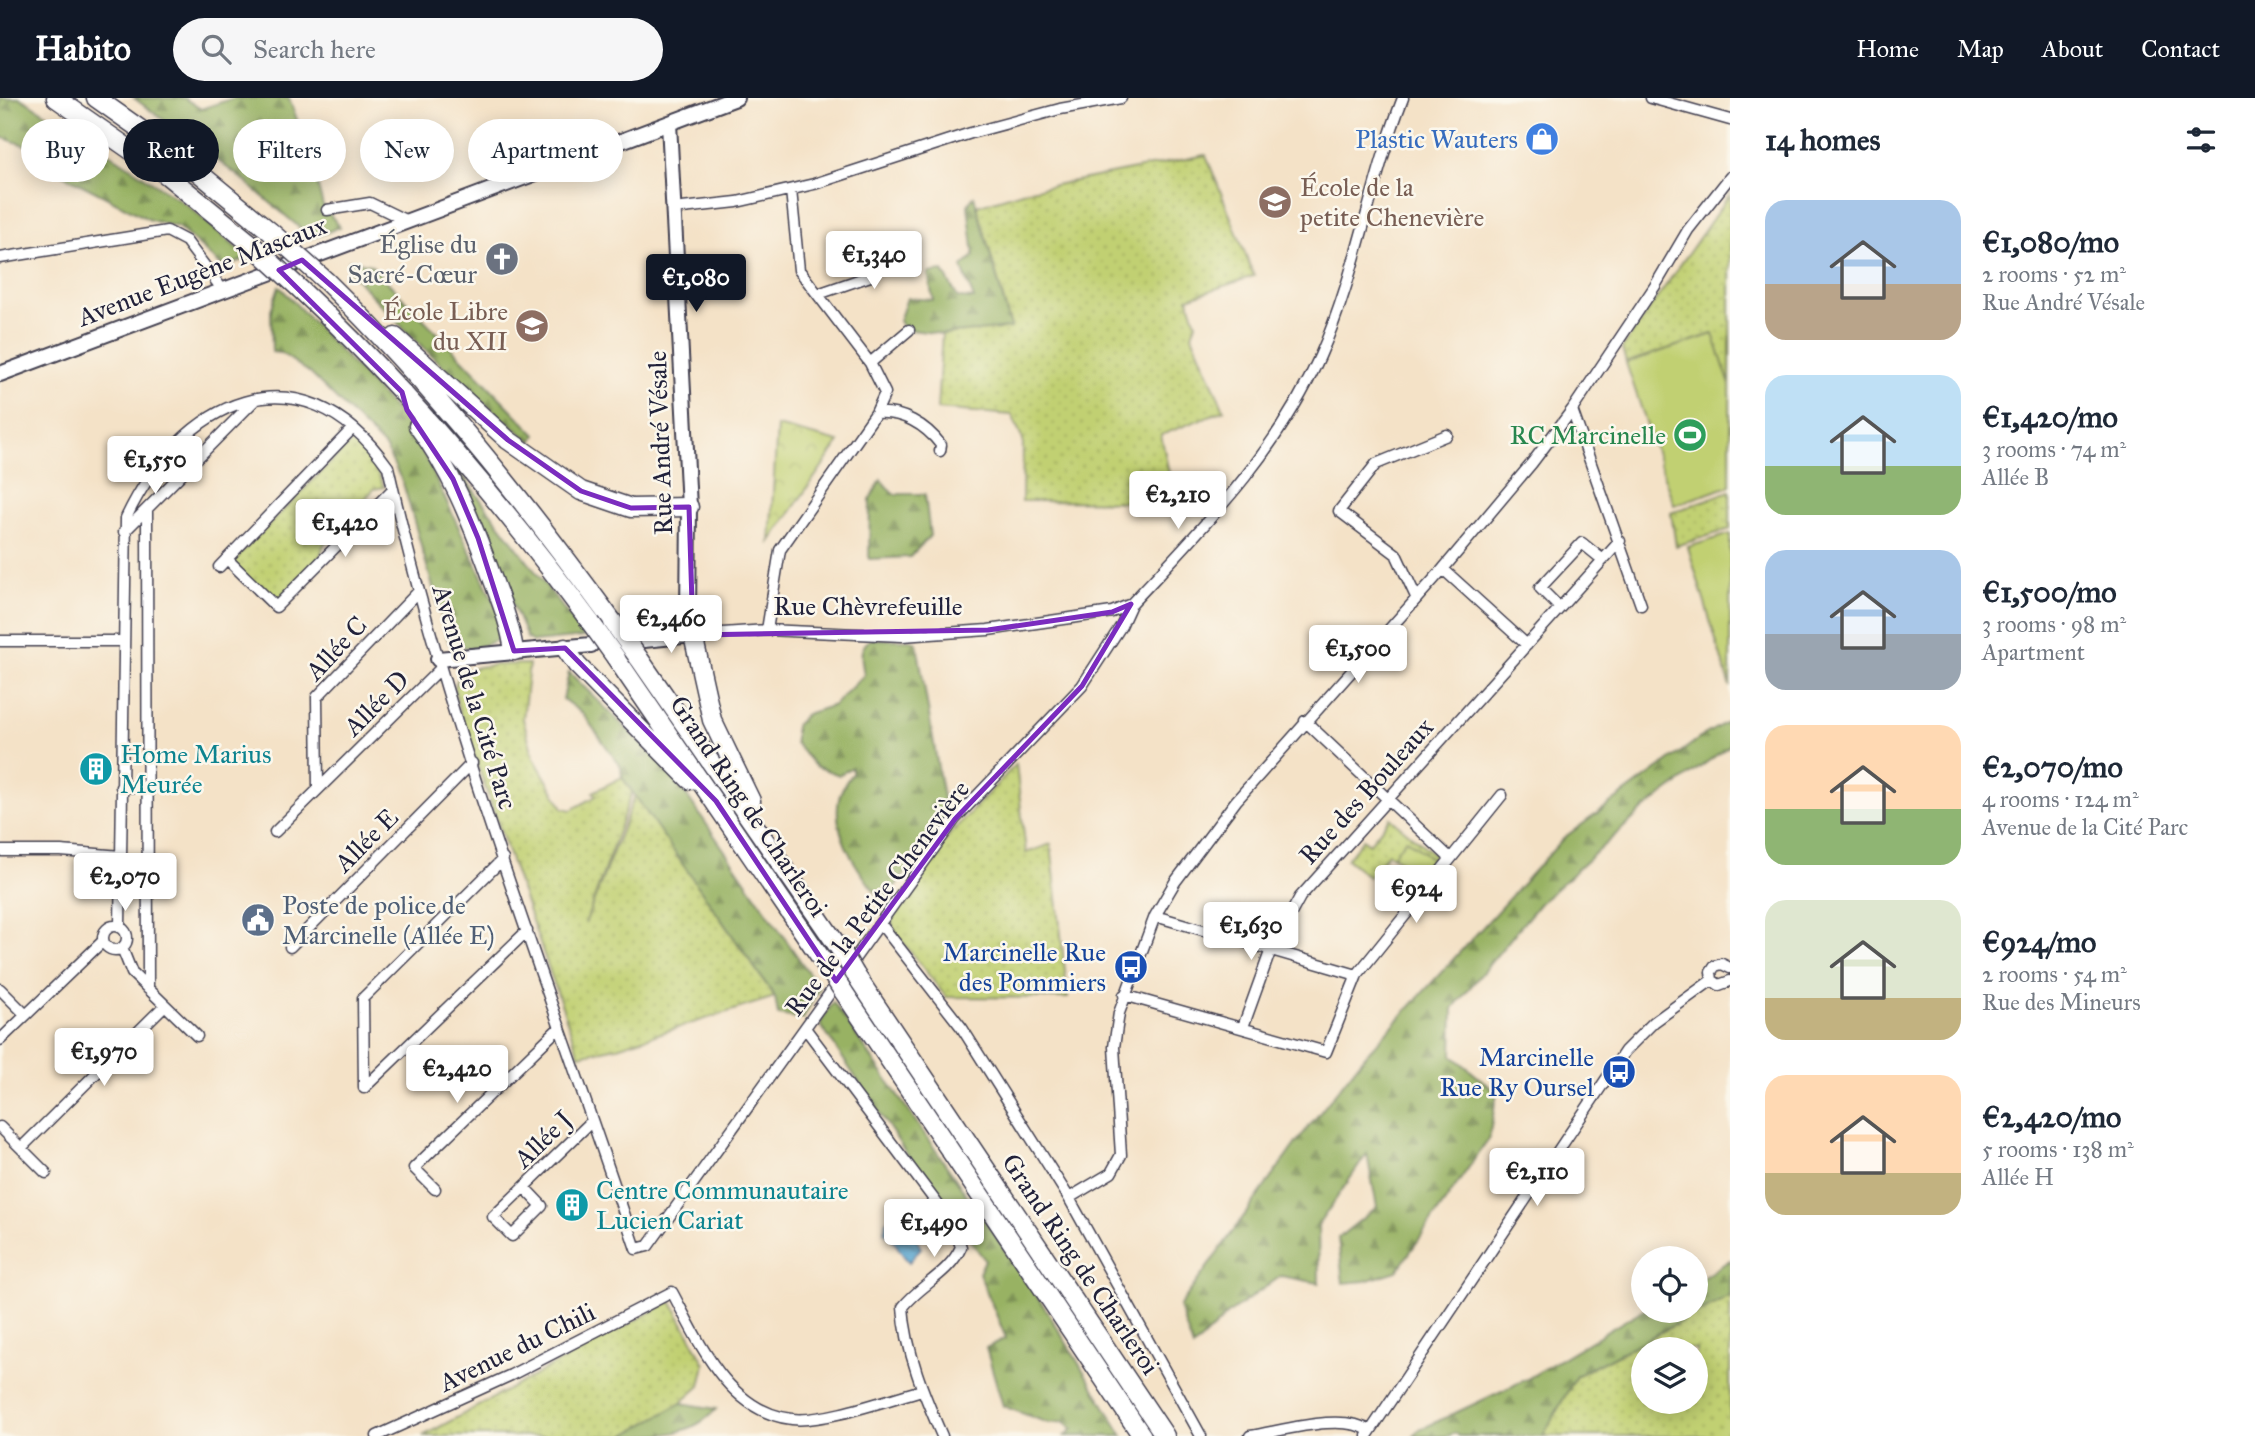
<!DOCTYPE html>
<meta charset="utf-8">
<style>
:root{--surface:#fff;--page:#f6f6f7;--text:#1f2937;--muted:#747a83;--accent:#111827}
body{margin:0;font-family:"IM FELL Great Primer",serif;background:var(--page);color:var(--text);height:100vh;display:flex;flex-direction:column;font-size:26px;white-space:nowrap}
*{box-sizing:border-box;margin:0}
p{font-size:23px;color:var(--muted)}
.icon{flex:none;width:38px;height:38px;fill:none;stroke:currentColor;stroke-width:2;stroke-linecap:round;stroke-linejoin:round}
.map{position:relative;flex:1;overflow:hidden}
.panel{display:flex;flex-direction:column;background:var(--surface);width:525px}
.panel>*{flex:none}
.banner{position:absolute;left:21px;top:21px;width:665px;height:63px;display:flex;gap:14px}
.controls{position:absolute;left:1631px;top:1148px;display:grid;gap:14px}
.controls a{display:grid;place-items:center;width:77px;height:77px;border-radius:50%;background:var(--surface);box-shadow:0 4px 18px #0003;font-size:35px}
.price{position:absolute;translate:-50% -60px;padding:0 16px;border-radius:7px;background:#fff;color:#222;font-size:23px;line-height:46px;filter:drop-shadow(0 2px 4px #0008)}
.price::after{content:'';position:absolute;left:50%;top:42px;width:21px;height:16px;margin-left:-10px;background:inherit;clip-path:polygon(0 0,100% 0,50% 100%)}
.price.active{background:var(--accent);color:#fff}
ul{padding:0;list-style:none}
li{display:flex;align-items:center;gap:21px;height:175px;padding:0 35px}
li span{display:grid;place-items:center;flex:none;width:196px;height:140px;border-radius:21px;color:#555}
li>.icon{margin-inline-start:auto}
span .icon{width:84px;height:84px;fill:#fffc;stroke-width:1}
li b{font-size:30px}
h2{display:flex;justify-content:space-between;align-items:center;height:84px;padding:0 35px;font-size:30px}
.tag{padding:0 24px;border-radius:32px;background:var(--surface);box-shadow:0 4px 18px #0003;font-size:24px;line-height:63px}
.tag.active{background:var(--accent);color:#fff}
header{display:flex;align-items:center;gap:42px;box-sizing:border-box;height:98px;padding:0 35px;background:var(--accent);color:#fff}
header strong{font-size:33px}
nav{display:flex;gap:38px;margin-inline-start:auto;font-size:24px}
.search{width:490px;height:63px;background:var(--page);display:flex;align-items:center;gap:18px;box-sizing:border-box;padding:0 24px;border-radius:38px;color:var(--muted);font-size:26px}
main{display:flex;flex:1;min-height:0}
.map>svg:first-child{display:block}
.grass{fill:url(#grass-dots);stroke:#727956;stroke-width:2;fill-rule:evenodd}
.forest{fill:url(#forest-firs);stroke:#5d6a50;stroke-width:2}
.park{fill:url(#park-crowns);stroke:#727956;stroke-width:2}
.pitch{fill:#c1d072;stroke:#727956;stroke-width:2}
.water{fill:url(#water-waves);stroke:#3c6385;stroke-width:2}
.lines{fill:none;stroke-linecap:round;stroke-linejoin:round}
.street-casing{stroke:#423f50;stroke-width:13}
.secondary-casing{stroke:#423f50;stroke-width:18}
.highway-casing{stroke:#423f50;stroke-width:21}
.street{stroke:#fff;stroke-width:10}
.secondary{stroke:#fff;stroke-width:14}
.highway{stroke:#fff;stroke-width:18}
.highway-bridge-casing{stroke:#423f50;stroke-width:21;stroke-linecap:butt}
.highway-bridge{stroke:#fff;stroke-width:18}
.marked{fill:none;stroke:#7b2cbf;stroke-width:5;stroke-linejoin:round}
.labels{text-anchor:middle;stroke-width:5;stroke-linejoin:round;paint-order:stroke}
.shop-label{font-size:26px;fill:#366cbe;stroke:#fbf7ec;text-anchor:end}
.education-label{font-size:26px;fill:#785e54;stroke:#fbf7ec;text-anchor:start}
.worship-label{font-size:26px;fill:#5b616d;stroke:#fbf7ec;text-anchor:end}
.street-label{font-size:26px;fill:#22223b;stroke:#fbf7ec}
.leisure-label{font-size:26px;fill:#27864d;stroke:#fbf7ec;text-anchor:end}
.culture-label{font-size:26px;fill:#0d838f;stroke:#fbf7ec;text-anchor:start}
.service-label{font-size:26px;fill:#4e5e75;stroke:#fbf7ec;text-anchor:start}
.transit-label{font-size:26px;fill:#164399;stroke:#fbf7ec;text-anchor:end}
</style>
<header>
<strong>Habito</strong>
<div class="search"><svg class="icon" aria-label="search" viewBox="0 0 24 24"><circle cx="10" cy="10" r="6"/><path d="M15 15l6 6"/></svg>Search here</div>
<nav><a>Home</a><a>Map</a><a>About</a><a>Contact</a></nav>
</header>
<main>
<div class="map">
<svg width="1730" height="1338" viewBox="0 0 1730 1338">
<defs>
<pattern id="grass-dots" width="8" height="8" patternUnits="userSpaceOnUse" patternTransform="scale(1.75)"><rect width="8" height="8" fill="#c1d072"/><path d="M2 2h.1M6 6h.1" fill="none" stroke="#a6b264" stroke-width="1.8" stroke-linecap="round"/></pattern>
<pattern id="forest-firs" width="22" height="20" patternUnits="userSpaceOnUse" patternTransform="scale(1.75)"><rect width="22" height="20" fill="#98b264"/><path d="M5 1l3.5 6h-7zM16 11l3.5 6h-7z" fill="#7c9054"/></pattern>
<pattern id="park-crowns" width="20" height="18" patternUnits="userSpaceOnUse" patternTransform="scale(1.75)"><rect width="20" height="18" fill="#c1d072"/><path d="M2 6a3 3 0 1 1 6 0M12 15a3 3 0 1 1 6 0" fill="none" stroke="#a6b264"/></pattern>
<pattern id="water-waves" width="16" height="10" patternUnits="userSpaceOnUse" patternTransform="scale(1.75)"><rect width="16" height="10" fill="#55a4cf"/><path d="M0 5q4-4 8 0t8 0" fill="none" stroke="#4685a9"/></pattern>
</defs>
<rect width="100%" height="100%" fill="#fbf7ec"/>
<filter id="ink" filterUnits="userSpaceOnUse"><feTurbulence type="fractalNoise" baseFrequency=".0143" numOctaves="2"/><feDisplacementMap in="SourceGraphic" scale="14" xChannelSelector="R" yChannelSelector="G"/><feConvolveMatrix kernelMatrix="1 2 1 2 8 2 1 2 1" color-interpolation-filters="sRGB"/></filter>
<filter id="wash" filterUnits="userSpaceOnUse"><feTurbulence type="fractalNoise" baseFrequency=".00686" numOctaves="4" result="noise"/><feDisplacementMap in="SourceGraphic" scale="28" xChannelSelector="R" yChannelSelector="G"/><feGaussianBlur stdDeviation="1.57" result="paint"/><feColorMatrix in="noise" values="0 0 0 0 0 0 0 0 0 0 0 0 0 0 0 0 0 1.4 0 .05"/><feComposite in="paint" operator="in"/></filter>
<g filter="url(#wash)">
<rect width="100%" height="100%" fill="#f4e2c7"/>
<path class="grass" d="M1206,57L1254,178L1188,200L1196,225L1192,237L1224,312L1161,337L1175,404L1022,403L1023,342L1012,317L937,311L942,236L1011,229L977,108L1025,93Z
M1730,96V287L1712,236L1626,265L1622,250Z
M353,342L373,365L384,389L374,391L324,446L320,459L278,503L269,502L231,465Z
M1730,393V431L1676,448L1671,415Z
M529,566L523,621L534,660L563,710L571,712L596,698L593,694L622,679L632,694L585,826L635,697L775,899L617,949L579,957L460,617C459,609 454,597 455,589C458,562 510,567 529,566Z
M1016,666L1026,755L1051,746L1068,900L946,899L895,834L891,822L950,736Z
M1390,720L1435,757L1432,761L1406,741L1393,758L1388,755L1369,779L1347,761L1363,741L1369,746Z
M1730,1198V1338H1541L1576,1278ZM1643,1251H1696V1304H1643Z
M671,1203L705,1266L700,1288L681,1305L624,1338H423Z"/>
<path class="forest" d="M0,0H20L77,34L187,107L248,160L224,170L178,129L150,122L63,77L43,53L0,39Z
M134,0H184L201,11L234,0H289L309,54L323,108L340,129L312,140L241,80Z
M974,98L1011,230L942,236L904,231L899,223L907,200L933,202L928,175L943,173L958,200L974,201L962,169L974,158L968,107Z
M349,162L371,167L536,337L532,344C466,292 403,234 348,171Z
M279,188L399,316L426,360L502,521L497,542L473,551L449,545L403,385L385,349L310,275L281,255L272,254L271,212Z
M453,365L585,539L533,544L527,540Z
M881,382L893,396H925L930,438L910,459L869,461L870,401Z
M871,541L912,542L917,546L945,711L943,726L883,804C856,771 816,717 852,676V669L839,677L815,668L795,645V628L806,616L834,607L864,577C862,562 857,550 871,541Z
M569,574L672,676L819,890L803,921L778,917L775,899L622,679L621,669L583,616L563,601Z
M1730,622V647L1644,711L1540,805L1453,910L1452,957L1497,995L1489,1040L1397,1173L1365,1183L1343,1185L1338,1140L1377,1109L1367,1056L1318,1127L1319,1185L1281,1178L1229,1215L1193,1250L1179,1209L1296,1045L1364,959L1565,739L1704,637Z
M833,904L1047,1213L1123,1338H1065L1073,1331L1064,1324L1048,1325L1003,1308L986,1250L1006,1240L979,1175L985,1162L912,1064L820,926Z
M1730,1162V1198L1576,1278L1543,1338H1459L1456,1335L1447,1338H1414L1417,1333L1527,1281L1643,1212L1696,1213V1184Z
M681,1305L716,1311C693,1338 658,1338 624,1338Z"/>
<path class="park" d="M777,328L839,344L770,444Z"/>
<path class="pitch" d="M1713,236L1730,287V388L1674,407L1626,265Z
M1730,436V589L1688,449Z
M1406,741L1432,761L1419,778L1393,758Z"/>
<path class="water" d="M894,1119L907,1125L921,1150L909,1164C899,1155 896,1141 884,1134L886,1124Z"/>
</g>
<g filter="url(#ink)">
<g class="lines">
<g class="street-casing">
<path id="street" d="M1651,0L1730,22
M673,111L737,104L814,86L971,35L1060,11L1121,0
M327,112L370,105L405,122
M0,160L167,133L186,143L222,191
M818,196L873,177L867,151
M870,265L909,232
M1572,312L1641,507
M876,315C902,313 925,326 941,347L940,353
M147,411L148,891
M124,434L256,301
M227,461L276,509L393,391
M219,469L353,330
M1443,471L1527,547
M1416,499L1396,456L1339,413L1376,366L1447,337
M1560,510L1540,490L1582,445L1603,462
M767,532L780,452L876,315L885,295L870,265L799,172L791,92
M693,537L767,532L902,538L988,532L1112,514L1131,506
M0,543H123
M1305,623L1450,760
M121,689H149
M318,691L317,599L419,493
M275,734L440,571
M0,753H61L121,758
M1155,818L1357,877
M880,825L962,930L1069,1100L1201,1338
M103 840a12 12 0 1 1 24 0a12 12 0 1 1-24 0Z
M120,829L126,420C181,303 300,244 388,369C448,636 550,892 636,1151L648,1148L955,721L1082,588L1121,528L1131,506C1203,429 1276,357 1320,258C1357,175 1370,84 1403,0
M290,849L472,665
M122,850L132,875L197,938
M1712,882L1711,874L1715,868L1722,866L1730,870
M1712,882L1719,887L1730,883
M0,891L26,917
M1124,897L1326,954L1357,877L1502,697
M1243,929L1270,854L1300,799L1620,443
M805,930L954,1128L961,1149C949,1176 921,1186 903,1209C906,1254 924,1297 942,1338
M0,942L103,843
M364,990L363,900L503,761
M364,990L527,833
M0,1029L46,1075
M21,1050L164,908
M524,1089L542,1108L512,1138L493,1119L592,1023
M435,1091L414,1070L560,929
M1069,1100L1111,1075L1121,1057L1114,949L1119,915L1155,818L1175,784L1236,703L1443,471L1532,365L1572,312L1655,188L1688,132L1730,79
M377,1338L511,1277L672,1194C698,1242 728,1314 792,1321C823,1325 889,1301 922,1292
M1250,1338C1283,1333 1342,1314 1370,1333
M1367,1338L1625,953L1654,924L1712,882"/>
</g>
<g class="secondary-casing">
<path id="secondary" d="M0,276L736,0
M644,542L693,537L688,518L689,409L669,25
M438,561L591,547"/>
</g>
<g class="highway-casing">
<path id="highway" d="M56,0L168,78L250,145
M96,0L181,60L272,135
M326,183C433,288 525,404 613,524
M300,191C408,292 503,406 591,525
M395,239L508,342L581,393L631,410L689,409
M418,328C451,372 470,420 489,471C499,499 510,524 514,553
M693,537L712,622L751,703
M565,550L577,567L690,682
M638,559L844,857
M616,560L832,876
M855,876L1165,1338
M843,893L1142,1338"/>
</g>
<use href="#street" class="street"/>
<use href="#secondary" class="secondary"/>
<use href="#highway" class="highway"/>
<g class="highway-bridge-casing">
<path id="highway-bridge" d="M272,135L326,183
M250,145L300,191
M613,524L638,559
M591,525L616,560
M844,857L855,876
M832,876L843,893"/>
</g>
<use href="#highway-bridge" class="highway-bridge"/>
</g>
</g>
<path class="marked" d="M302,162L508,342L581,393L631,410L689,409L693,537L988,532L1112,514L1131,506L1082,588L955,721L836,883L716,703L565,550L514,553L478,440L453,381L407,312L402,294L279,172Z"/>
<defs>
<g id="shop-disc" transform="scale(1.75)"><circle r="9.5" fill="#3f7fe0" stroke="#fbf7ec"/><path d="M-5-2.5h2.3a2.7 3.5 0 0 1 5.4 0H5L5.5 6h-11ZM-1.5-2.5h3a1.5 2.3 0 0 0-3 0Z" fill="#fff"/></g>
<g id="school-disc" transform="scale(1.75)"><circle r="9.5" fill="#8d6e63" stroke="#fbf7ec"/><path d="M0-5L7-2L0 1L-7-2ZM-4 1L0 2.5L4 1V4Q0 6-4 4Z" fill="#fff"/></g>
<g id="church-disc" transform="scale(1.75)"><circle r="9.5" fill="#6b7280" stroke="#fbf7ec"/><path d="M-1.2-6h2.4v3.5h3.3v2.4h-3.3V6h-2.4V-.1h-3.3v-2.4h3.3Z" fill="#fff"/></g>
<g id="stadium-disc" transform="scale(1.75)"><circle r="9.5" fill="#2e9e5b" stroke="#fbf7ec"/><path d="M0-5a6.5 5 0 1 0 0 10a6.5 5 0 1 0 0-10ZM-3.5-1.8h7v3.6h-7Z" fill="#fff"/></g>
<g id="building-disc" transform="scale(1.75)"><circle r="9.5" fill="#0f9aa8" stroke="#fbf7ec"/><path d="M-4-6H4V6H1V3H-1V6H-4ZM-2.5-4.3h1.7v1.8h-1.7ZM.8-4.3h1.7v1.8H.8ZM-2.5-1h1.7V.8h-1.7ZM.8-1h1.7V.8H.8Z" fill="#fff"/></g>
<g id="civic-disc" transform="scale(1.75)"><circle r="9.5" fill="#5c6f8a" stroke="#fbf7ec"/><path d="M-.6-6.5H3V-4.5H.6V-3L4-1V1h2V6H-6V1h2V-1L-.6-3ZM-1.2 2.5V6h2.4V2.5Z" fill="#fff"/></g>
<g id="bus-disc" transform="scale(1.75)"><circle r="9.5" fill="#1a4fb4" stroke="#fbf7ec"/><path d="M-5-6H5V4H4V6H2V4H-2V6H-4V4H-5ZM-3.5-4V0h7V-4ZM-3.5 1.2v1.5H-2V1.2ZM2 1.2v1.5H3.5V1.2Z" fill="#fff"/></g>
</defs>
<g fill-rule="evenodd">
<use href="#shop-disc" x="1542" y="41"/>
<use href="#school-disc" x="1275" y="104"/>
<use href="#church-disc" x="502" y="161"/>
<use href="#school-disc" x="532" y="228"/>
<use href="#stadium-disc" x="1690" y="337"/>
<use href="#building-disc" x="96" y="671"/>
<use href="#civic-disc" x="258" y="822"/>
<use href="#bus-disc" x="1131" y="869"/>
<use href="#bus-disc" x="1619" y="974"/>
<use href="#building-disc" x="572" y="1107"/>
</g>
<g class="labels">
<g class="shop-label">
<text x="1518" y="50">Plastic Wauters</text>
</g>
<g class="education-label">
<text x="1300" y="98">École de la<tspan x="1300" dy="30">petite Chenevière</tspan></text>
<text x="508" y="222" text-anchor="end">École Libre<tspan x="508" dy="30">du XII</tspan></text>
</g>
<g class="worship-label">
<text x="477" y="155">Église du<tspan x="477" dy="30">Sacré-Cœur</tspan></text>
</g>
<g class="street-label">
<text transform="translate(202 173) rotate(-21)" y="9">Avenue Eugène Mascaux</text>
<text transform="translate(660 345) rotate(-92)" y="9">Rue André Vésale</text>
<text x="868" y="517">Rue Chèvrefeuille</text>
<text transform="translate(336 550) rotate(-47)" y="9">Allée C</text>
<text transform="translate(475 599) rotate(73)" y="9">Avenue de la Cité Parc</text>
<text transform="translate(376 605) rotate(-45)" y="9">Allée D</text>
<text transform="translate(1366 693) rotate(-48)" y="9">Rue des Bouleaux</text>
<text transform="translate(749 708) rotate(56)" y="9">Grand Ring de Charleroi</text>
<text transform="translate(366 742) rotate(-45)" y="9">Allée E</text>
<text transform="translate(877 800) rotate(-53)" y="9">Rue de la Petite Chenevière</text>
<text transform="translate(543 1041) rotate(-44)" y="9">Allée J</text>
<text transform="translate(1081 1166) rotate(56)" y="9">Grand Ring de Charleroi</text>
<text transform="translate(517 1249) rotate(-26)" y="9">Avenue du Chili</text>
</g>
<g class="leisure-label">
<text x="1666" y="346">RC Marcinelle</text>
</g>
<g class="culture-label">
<text x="120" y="665">Home Marius<tspan x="120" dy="30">Meurée</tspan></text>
<text x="596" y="1101">Centre Communautaire<tspan x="596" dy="30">Lucien Cariat</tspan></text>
</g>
<g class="service-label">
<text x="282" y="816">Poste de police de<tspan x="282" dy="30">Marcinelle (Allée E)</tspan></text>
</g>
<g class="transit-label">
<text x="1106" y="863">Marcinelle Rue<tspan x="1106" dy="30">des Pommiers</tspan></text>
<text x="1594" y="968">Marcinelle<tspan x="1594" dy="30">Rue Ry Oursel</tspan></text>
</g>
</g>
</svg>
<div class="controls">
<a><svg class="icon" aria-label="locate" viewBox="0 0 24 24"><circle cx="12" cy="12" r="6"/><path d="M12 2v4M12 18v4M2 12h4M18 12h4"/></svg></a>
<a><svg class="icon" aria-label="layers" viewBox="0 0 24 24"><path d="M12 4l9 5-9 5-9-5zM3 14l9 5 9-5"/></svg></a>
</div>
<b class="price" style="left:874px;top:193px">€1,340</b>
<b class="price active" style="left:696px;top:216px">€1,080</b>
<b class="price" style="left:155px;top:398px">€1,550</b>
<b class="price" style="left:1178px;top:433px">€2,210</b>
<b class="price" style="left:345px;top:461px">€1,420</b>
<b class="price" style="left:671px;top:557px">€2,460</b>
<b class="price" style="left:1358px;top:587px">€1,500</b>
<b class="price" style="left:125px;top:815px">€2,070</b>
<b class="price" style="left:1416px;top:827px">€924</b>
<b class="price" style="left:1251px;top:864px">€1,630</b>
<b class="price" style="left:104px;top:990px">€1,970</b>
<b class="price" style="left:457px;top:1007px">€2,420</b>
<b class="price" style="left:1537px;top:1110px">€2,110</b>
<b class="price" style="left:934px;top:1161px">€1,490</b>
<div class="banner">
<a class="tag">Buy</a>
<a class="tag active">Rent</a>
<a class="tag">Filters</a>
<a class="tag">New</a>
<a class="tag">Apartment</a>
</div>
</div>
<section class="panel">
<h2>14 homes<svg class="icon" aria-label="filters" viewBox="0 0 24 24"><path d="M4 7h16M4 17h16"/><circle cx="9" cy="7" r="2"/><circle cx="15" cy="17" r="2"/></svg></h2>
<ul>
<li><span style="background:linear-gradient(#a9c7e8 60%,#b9a48a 0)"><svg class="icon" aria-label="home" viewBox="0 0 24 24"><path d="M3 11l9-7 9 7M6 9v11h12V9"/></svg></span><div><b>€1,080/mo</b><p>2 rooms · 52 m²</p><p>Rue André Vésale</p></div></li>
<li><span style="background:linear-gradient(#bfe0f5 65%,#8fb573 0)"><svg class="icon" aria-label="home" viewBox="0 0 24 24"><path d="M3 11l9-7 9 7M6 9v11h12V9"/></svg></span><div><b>€1,420/mo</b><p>3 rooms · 74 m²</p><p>Allée B</p></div></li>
<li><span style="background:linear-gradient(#a9c7e8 60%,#9aa5b1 0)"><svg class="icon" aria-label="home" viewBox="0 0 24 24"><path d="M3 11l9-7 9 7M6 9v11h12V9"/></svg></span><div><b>€1,500/mo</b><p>3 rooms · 98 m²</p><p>Apartment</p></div></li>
<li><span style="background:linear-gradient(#ffd9b3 60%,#8fb573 0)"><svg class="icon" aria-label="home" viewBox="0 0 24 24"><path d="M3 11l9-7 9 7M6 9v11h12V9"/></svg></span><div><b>€2,070/mo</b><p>4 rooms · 124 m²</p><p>Avenue de la Cité Parc</p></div></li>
<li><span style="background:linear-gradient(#dfe7d0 70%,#c2b280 0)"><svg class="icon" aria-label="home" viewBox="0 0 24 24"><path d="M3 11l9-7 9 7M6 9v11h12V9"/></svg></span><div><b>€924/mo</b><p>2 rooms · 54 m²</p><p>Rue des Mineurs</p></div></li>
<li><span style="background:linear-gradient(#ffd9b3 70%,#c2b280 0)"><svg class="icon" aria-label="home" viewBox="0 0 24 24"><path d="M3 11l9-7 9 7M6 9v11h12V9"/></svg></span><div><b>€2,420/mo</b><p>5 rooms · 138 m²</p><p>Allée H</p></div></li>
</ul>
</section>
</main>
